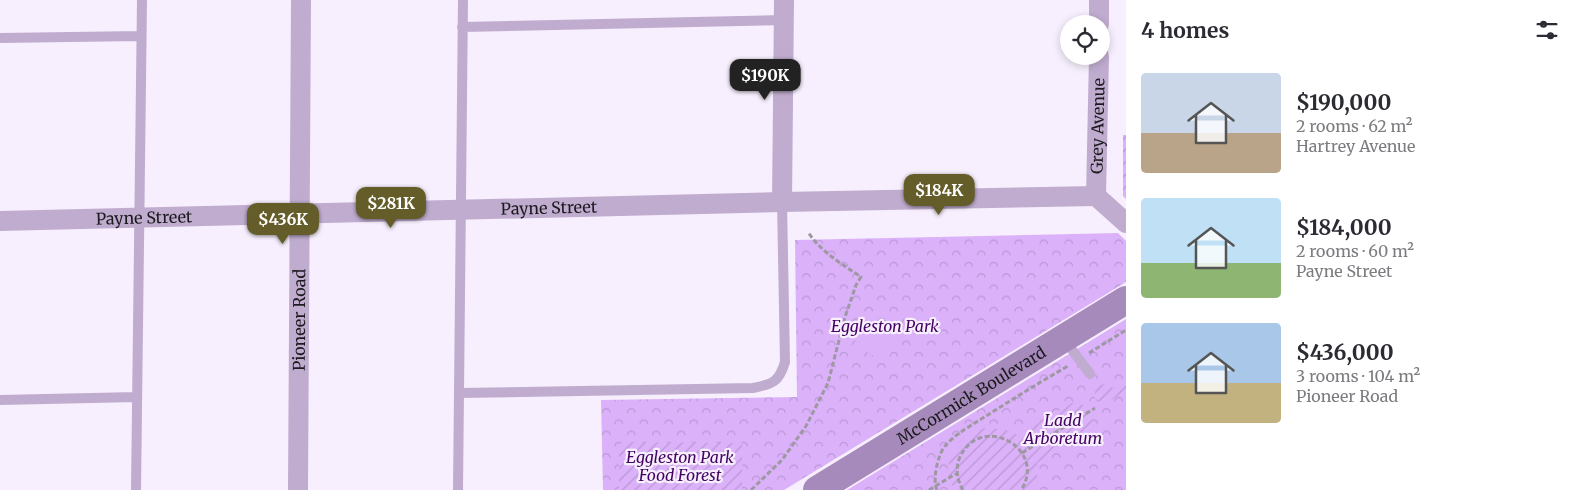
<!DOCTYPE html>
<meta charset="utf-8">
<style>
:root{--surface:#fff;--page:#f7f7f7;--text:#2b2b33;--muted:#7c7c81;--accent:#645c29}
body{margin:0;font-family:Merriweather,serif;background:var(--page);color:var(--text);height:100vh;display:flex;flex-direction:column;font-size:19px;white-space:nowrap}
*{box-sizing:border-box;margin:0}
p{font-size:16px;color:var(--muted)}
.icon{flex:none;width:28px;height:28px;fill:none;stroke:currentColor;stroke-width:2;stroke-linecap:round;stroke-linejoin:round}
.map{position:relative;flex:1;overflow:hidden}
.details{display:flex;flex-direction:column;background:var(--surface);width:450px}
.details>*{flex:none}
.fabs{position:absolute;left:1060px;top:15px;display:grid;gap:10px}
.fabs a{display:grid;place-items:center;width:50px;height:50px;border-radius:50%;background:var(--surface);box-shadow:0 2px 8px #0003;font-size:25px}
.price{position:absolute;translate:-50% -42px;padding:0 11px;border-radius:10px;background:var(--accent);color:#fff;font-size:16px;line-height:32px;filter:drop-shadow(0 1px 2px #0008)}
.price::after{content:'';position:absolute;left:50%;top:30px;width:15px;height:11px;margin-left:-8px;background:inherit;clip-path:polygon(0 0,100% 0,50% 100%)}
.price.current{background:#222;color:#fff}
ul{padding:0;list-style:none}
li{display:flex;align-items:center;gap:15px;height:125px;padding:0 15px}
li span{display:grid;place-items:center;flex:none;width:140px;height:100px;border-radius:5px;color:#555}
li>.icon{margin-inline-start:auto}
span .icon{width:60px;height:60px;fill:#fffc;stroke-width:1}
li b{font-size:21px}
h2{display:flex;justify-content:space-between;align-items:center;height:60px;padding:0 15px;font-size:21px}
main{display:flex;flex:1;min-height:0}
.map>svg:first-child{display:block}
.park{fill:url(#park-crowns)}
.garden{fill:url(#garden-furrows)}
.pitch{fill:#dbb1f9}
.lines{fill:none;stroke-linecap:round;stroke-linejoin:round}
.path{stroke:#9e98a2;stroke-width:3;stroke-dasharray:5 2.5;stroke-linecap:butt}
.service{stroke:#c0accf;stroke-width:10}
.minor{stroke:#c0accf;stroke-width:20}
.secondary{stroke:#a78abc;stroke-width:28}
.labels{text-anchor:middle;stroke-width:4.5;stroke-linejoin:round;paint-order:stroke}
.street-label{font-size:16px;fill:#1c1a1e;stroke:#f7effd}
.park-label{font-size:16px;font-style:italic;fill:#440363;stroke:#f7effd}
</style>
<main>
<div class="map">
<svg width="1126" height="490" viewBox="0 0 1126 490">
<defs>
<pattern id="park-crowns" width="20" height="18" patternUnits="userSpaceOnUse" patternTransform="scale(1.25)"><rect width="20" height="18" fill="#dbb1f9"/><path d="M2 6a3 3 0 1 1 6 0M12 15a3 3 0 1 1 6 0" fill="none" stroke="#bb98d5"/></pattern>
<pattern id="garden-furrows" width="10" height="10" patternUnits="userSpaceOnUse" patternTransform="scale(1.25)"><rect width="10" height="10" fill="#dbb1f9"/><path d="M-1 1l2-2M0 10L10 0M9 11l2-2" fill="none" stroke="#bb98d5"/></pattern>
</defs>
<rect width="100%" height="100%" fill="#f7effd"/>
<path class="park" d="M1118,233L1126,241V282L784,490H603L601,400L797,397L795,240Z
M1126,319V490H847Z"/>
<path class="garden" d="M1123,135H1126V199L1123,196Z
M1126,381V391L1108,402L1101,403L1094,397L1096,388C1103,382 1106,384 1113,388Z
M1079,399L1097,427L1037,463V481L1032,490H954L948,474L949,460L959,442L968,434L985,428L1002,429L1019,435Z
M619,442L742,443V490H619Z"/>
<path class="pitch" d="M869,318L901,334L886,362L853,345Z"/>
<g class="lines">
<path class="path" d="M1089,353L1126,330
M1022,453L1095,408
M751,490L782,460L806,426L828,383L845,317L856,285L861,277C842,264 821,252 808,232
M929,490L957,473
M937,490C932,480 938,454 945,446C955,434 972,425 986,416C1013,399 1040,382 1068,366
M963,490C957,480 955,468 960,457C982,411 1048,450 1021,490"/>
<path class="service" d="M462,27L784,20
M0,38L141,36
M1064,339L1090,374
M459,393L753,388C773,384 779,382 785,362L782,202
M0,400L137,397
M136,490L142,0
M458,490L463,0"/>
<g class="minor">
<path d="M1099,24V0"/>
<path id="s1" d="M1096,196L1099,56"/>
<path d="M1096,196L1126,223"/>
<path d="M782,202L784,0"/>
<path id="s2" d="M0,221L782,202L1096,196"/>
<path id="s3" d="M298,490L301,0"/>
</g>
<path class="secondary" id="s4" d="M817,490L1126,300"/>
</g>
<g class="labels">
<g class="street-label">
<text dy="6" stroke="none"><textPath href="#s1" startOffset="70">Grey Avenue</textPath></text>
<text dy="6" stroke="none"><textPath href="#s2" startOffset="549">Payne Street</textPath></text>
<text dy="6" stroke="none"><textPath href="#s2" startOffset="144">Payne Street</textPath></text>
<text dy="6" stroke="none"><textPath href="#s3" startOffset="170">Pioneer Road</textPath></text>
<text dy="6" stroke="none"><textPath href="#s4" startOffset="181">McCormick Boulevard</textPath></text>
</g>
<g class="park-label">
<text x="885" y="332">Eggleston Park</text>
<text x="1063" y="426">Ladd<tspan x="1063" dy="18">Arboretum</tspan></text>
<text x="680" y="463">Eggleston Park<tspan x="680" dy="18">Food Forest</tspan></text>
</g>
</g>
</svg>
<div class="fabs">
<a><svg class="icon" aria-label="locate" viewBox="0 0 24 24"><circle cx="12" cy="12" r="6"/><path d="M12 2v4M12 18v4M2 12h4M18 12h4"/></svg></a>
</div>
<b class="price current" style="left:765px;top:101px">$190K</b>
<b class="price" style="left:939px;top:216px">$184K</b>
<b class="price" style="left:391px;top:229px">$281K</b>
<b class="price" style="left:283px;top:245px">$436K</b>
</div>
<section class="details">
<h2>4 homes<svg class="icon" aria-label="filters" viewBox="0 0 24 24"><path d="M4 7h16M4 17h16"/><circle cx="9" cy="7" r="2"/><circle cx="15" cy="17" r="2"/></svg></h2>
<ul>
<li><span style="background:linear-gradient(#c9d6e8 60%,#b9a48a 0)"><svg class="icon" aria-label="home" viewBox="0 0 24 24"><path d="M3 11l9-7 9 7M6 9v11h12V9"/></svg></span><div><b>$190,000</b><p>2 rooms · 62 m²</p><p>Hartrey Avenue</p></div></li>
<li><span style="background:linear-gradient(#bfe0f5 65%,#8fb573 0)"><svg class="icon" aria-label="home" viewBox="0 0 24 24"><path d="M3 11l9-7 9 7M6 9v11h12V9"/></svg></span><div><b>$184,000</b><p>2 rooms · 60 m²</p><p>Payne Street</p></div></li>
<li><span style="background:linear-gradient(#a9c7e8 60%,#c2b280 0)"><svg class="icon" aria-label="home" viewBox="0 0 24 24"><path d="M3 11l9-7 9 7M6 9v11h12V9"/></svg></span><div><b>$436,000</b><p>3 rooms · 104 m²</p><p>Pioneer Road</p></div></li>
</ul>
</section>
</main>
